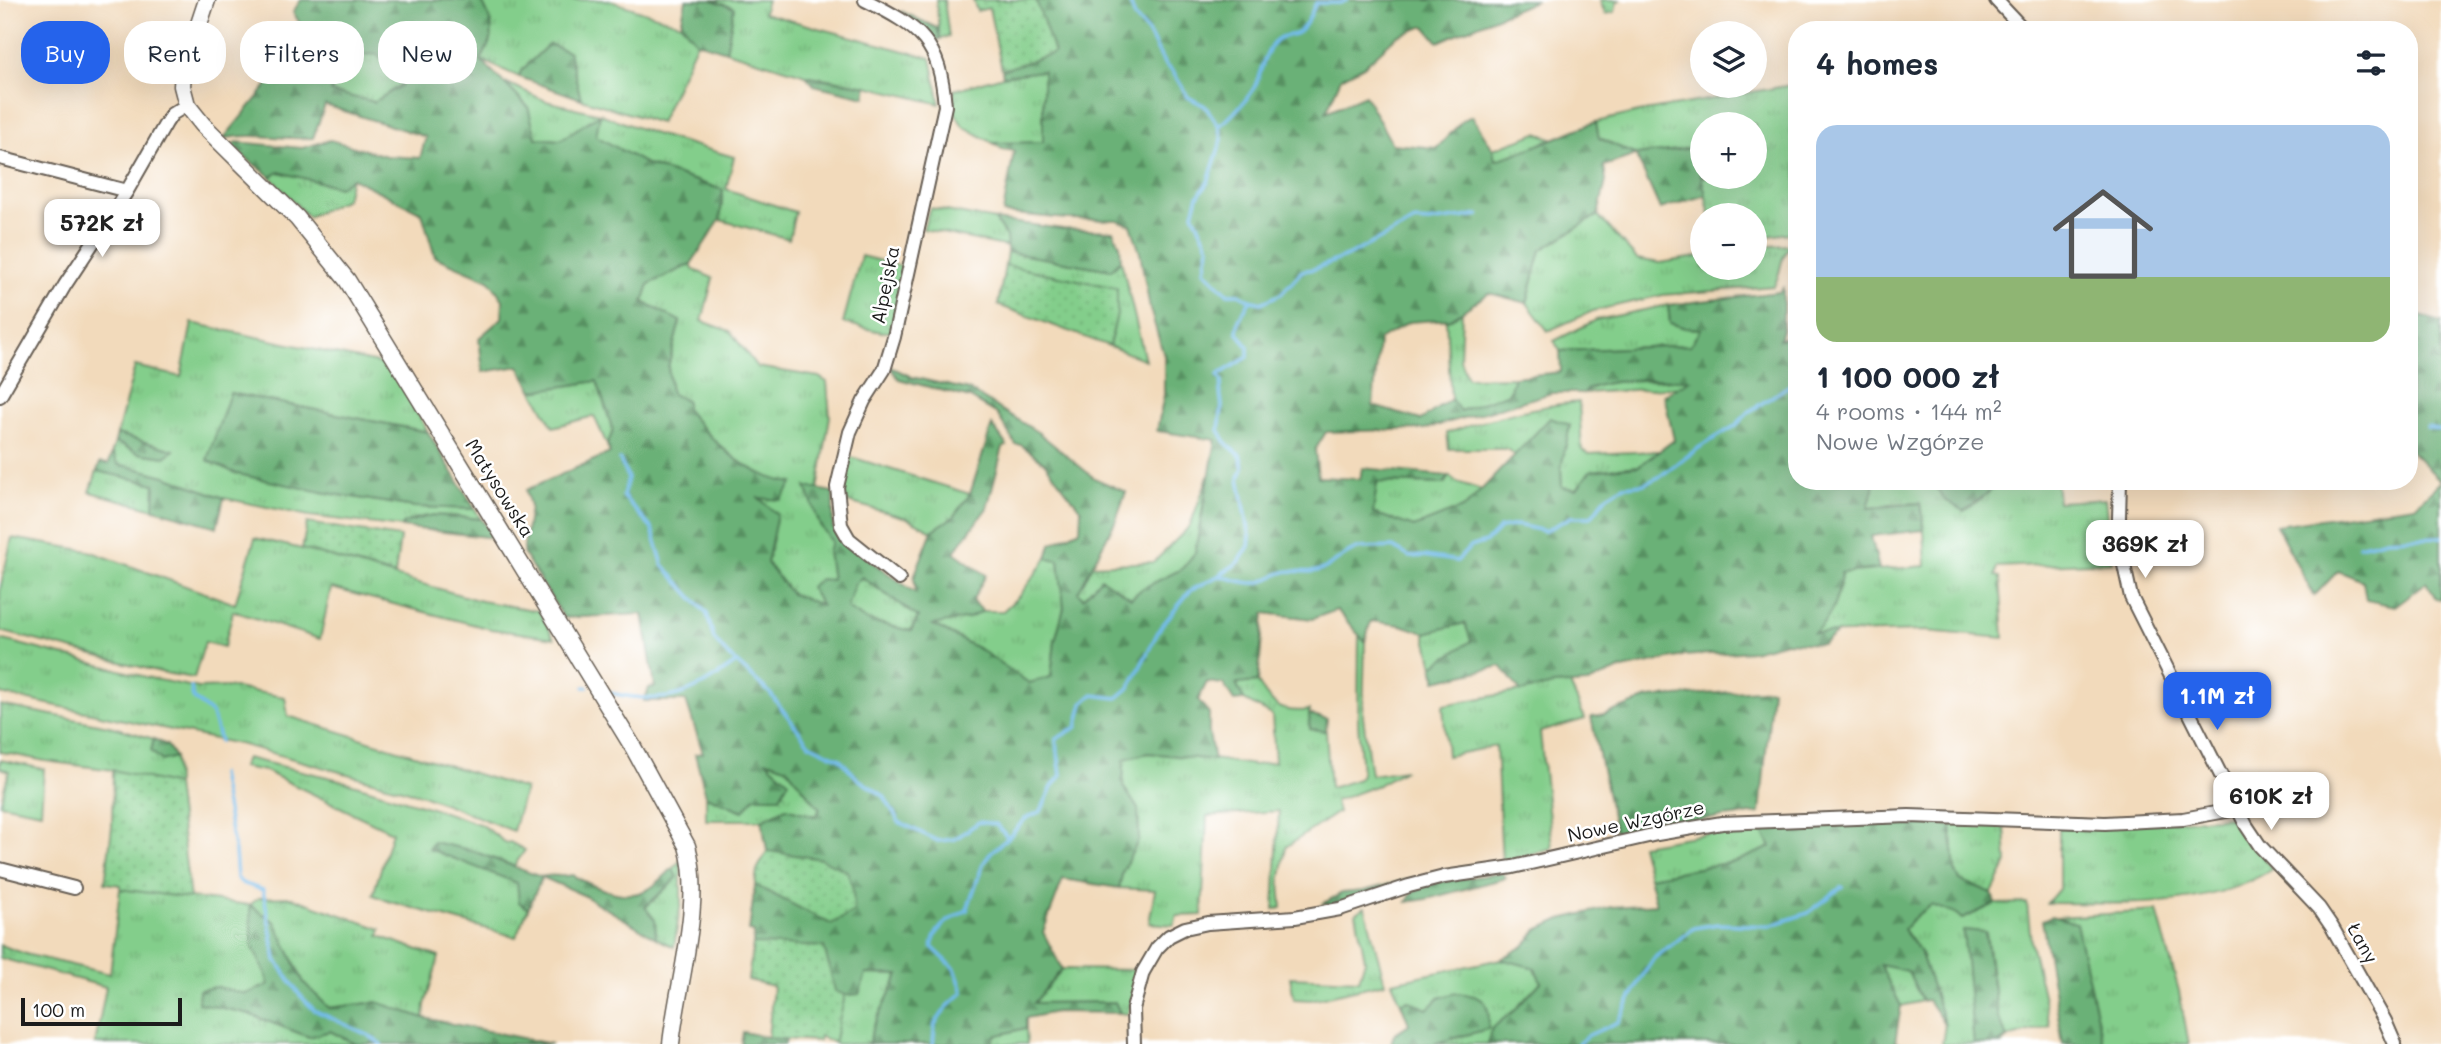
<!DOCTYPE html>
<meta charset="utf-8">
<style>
:root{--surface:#fff;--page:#f2f2f3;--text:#1f2937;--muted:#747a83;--accent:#2563eb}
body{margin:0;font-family:Mali,sans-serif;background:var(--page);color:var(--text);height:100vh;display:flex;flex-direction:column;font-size:26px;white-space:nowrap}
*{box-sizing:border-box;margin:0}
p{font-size:23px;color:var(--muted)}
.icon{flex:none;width:38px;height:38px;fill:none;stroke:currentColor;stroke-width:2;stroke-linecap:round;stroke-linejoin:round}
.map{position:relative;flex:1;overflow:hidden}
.panel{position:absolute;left:1788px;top:21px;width:630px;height:469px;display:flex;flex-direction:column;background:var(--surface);border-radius:28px;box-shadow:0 7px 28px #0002}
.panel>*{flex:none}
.banner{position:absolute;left:21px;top:21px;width:665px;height:63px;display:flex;gap:14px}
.fabs{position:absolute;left:1690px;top:21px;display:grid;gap:14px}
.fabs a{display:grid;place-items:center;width:77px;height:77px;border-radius:50%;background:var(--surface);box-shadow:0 7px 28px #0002;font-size:35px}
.scale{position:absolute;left:21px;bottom:18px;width:161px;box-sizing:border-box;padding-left:7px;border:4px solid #1c1c1c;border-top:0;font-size:19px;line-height:24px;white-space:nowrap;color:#1c1c1c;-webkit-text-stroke:5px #fff;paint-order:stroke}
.price{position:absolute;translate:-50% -60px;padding:0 16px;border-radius:14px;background:#fff;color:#222;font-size:23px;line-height:46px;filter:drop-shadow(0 2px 4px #0008)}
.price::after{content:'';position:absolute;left:50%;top:42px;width:21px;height:16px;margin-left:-10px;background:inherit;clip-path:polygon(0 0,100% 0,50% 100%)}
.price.on{background:var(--accent);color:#fff}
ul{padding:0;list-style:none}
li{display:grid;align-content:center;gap:14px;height:371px;padding:0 28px}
li span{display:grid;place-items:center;height:217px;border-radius:21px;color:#555}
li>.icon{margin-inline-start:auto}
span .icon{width:126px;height:126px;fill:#fffc;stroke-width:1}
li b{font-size:30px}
h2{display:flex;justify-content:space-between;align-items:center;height:84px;padding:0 28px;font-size:30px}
.tag{padding:0 24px;border-radius:28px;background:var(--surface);box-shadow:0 7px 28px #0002;font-size:24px;line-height:63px}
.tag.on{background:var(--accent);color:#fff}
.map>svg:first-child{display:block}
.grass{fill:url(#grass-tufts);stroke:#507554;stroke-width:2;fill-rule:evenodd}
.forest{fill:url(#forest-firs);stroke:#43664a;stroke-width:2;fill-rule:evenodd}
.garden{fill:url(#garden-dots);stroke:#507554;stroke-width:2}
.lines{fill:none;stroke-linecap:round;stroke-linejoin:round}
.stream{stroke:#73bceb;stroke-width:3.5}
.minor-casing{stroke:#675e54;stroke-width:16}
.tertiary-casing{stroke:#675e54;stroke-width:19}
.minor{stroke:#fff;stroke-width:12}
.tertiary{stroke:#fff;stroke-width:16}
.labels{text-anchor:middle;stroke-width:5;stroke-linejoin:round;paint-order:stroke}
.street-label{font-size:19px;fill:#1c1c1c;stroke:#fff}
</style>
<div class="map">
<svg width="2441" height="1044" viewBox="0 0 2441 1044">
<defs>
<pattern id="grass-tufts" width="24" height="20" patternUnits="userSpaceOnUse" patternTransform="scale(1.75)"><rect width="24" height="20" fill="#83ce8b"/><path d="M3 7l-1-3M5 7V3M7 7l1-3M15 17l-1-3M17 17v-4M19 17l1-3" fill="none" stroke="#71b077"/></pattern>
<pattern id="forest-firs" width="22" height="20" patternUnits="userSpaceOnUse" patternTransform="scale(1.75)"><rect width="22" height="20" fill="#6ab177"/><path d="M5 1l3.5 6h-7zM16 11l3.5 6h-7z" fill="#568f61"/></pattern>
<pattern id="garden-dots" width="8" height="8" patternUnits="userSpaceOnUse" patternTransform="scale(1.75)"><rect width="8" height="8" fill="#83ce8b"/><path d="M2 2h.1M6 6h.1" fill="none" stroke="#71b077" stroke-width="1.8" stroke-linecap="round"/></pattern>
</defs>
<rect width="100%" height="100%" fill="#fff"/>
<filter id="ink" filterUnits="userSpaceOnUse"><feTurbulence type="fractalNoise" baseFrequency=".0143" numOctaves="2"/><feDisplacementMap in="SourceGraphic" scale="14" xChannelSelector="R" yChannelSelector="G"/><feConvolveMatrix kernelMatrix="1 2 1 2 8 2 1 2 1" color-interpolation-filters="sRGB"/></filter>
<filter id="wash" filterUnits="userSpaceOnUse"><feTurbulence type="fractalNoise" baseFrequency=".00686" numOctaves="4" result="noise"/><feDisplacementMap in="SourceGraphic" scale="28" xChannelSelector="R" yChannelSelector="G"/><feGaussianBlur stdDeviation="1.57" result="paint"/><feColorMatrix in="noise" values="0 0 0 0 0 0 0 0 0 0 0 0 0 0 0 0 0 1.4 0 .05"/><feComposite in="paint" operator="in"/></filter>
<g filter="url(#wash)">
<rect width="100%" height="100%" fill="#f2dabb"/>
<path class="grass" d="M481,0H608L681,24L697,42L660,123L581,99L569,52L549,44L521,71L519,77L481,60C496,33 495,27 481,0Z
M712,0H767L763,13L931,58L940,104L867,86L806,75L726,51L734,8Z
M936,0H944L949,37L940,39Z
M1600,0H1621L1617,1L1615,12L1605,14Z
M378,54L402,84L374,102L331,93L341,55Z
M1043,70V143H993L963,126L954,111V90L1003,76Z
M505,82L546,101L600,114L655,134L734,157L726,189L795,212L789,239L720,220L723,190L648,165L596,136L599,115L560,140L536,138L528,107Z
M1797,84V232L1755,238V215H1710L1694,148L1636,155L1598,137L1596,122L1639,112ZM1703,124H1755V177H1703Z
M1537,133L1552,138L1523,153L1494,160L1493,149Z
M279,172L338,187L351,178L346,199L308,217L271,177Z
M930,208L995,220L1006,237L1008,247L923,229Z
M1598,215L1637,259L1660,263L1703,256V268H1755V247L1791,245C1778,260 1783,269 1774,286L1663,295L1593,311L1548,331L1527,303L1541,250Z
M1007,252L1111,270L1121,260L1145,360L1109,346L1117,314V288L1005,265Z
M861,256L905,267L891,332H881L843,323Z
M691,264L694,270L713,278L702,321L730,331L757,367L819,377L827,382L830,416L818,490L807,487L820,525L832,542L828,551L832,581L822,606L791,594L767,563L773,538L758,498L777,482L741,463L708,436L671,394L668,367L680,322L643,302L649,284Z
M1668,305L1670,323L1685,328L1702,329L1690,345L1560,351L1554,341L1596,320Z
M1462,312L1460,359L1467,378L1514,377L1510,393L1460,411L1451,399L1446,320L1451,319Z
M192,323L391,366L428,432L230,393L223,418L321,492L414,507L475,509L481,519C460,517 415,509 401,527L309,516L224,498L165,476L118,464L112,452L115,442L138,453L165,457L173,451L117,434L135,366L181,377Z
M1691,380L1679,387L1584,393C1601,376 1666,381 1691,380Z
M597,381L613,431L607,445L594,416L553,427L533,391Z
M1579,402L1582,450L1589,454L1659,451L1639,466L1590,471L1577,489L1562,488L1561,468L1570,425L1550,419L1515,456L1507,449H1449L1447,433C1491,418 1533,406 1579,402Z
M848,456L970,494L953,517L932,531L907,518L844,501Z
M97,471L155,484L154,509L90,492Z
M1208,476L1195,553L1182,569L1143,588L1131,598L1101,579L1083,598L1077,592L1093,565L1154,562L1190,526Z
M1449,476L1457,482L1482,490L1465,507L1414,527L1373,513L1377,482L1444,484Z
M1875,481H1933L1988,493L1996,481H2056L2058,502L2105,499L2112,562L1997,567L1995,576L2000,577L2004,638L1925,631L1813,634C1832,619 1839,597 1841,573L1926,566L1924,530L1920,503L1890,504L1867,509Z
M12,538L89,551L235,604L255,538L302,549L481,601L539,611L554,638L491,629L331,588L320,639L233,611L224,647L205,642L194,678L164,673L0,631V589Z
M1047,558L1059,560L1064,608L1055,641L1051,677L1029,683L981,650L932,624L969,618L983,611H1003L1020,595Z
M861,577L918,617L910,631L866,620L846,608L854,585Z
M1465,623L1472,641L1433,666L1425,633Z
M1359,635L1365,642L1363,717L1371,775L1405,770L1378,785L1335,801L1338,812L1286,847L1280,882L1282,908L1274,909L1279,811L1207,816L1202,915L1177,916L1174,925L1149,923L1155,890L1119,888L1123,870L1139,839L1138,809L1123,786L1124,759L1148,753L1192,756L1254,765L1275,762L1272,715L1244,700L1236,684L1258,682C1270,705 1282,714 1309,710L1310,729L1326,731L1330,788L1359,779L1362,774L1358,723Z
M0,639L154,679L199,688L230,687L285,697L288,716L525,789L513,831L423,795L243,745L0,694Z
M1570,684L1585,719L1540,732L1552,848L1502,862L1496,746L1447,756L1443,705L1554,685Z
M0,705L114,727L154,739L151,751L162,760L175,757L176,785L113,770L45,761L0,752Z
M246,758L336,779L441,811L482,825L506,843L510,842L525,850L514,866L470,850L429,848L518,883L519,902L528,909L516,937L388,901L373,895L392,832L265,771L242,767Z
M762,759L786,767L821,810L815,816L786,808L762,820H706V796L743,811Z
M0,760L44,769L41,812L0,804L9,771L0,768Z
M2232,817L2272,869C2208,911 2120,903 2047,903L2059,889V828Z
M1951,825H2005L2007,863L1992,893L1960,880L1955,871Z
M1761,829L1772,847L1738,861L1649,877L1641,845L1705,834Z
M681,860V902L674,947L656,938L655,920L645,908L677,878L673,868Z
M120,889L250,905L258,898L290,897L381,929L379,936L439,957L425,1005L424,1018L377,1002L329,1008L304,983L275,922L250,905L252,946L265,972L269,985L246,994L216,987L200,990L198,1003L246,1013L309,1037L330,1031L356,1044H95L106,987L0,958V945L29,955L110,974Z
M2027,903L2031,942L2050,1026L2008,1038L2002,1044H1996L2008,1038L1998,1018L1986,933L1964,930L1974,1044H1942L1945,1025L1921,954L1904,929L1916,916L1931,905L1955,913L1962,919L1995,904Z
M1365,907L1385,983L1311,1000L1294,999L1290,977L1359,980L1365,960L1356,913Z
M2157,911L2179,991L2189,1044H2103L2057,917Z
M1501,959L1535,968L1541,982L1515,1010L1492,1028L1487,1044H1433L1488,1029L1439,998L1427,1010L1408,1000L1401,1003L1392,982Z
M1879,964L1908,971L1922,1001L1901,1006Z
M1062,969L1139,970L1128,1014L1120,1013L1115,1002L1034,1003Z
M866,974L899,975L872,1029L870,1042L865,1044H837L834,1043L845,995L859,994Z
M1026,1028L1027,1044H992L993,1036Z"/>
<path class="forest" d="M301,0H481C495,27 496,33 481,60L528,107L536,138L560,140L600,114L596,136L648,165L723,190L720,220L691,264L649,284L643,302L680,321L668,367L671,394L686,400V409C713,442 748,478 793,483L781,500L759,498L777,514L767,563L791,594L821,605L810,587L820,579L832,580L828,551L832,542L820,525L806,487L833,492V528L859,553L916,593L914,577L932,531L953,517L970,494L992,425L1007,446L1003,447L987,508L954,552L986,575L972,601L983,611L969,618L933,625L981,650L1029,683L1051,677L1055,641L1064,608L1059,560L1047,558L1051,544L1080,530L1081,510L1044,462L1021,445H1016L997,414L970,398L899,379L889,366L912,377L969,390L1039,433L1094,478L1126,492L1115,522L1078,592L1083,598L1101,578L1131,598L1143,588L1182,569L1195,553L1216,440L1157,431L1164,395V356L1150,309L1140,253L1131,225L1117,220L1067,219L1003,213L1014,151L1002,149L993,143L1043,142V71L1003,76L1002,70L1054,53L1036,0H1537L1438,42L1425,26L1397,36L1364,66L1341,78L1326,112L1365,95L1392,144L1437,148L1463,120L1472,116L1493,149L1495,160C1530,151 1562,134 1596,122L1599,138L1636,155L1694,148L1706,195L1660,209L1636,155L1604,166L1606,181L1598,215L1541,250L1527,303L1489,293L1451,319L1409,322L1379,340L1373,406L1421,420L1451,399L1460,411L1509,393L1514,377L1561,372L1560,351L1690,345L1701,329L1685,328L1670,323L1668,305L1779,292L1783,288V327L1779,340L1793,334L1792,311H1797V481H1875L1868,508L1920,503L1924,530L1871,536L1879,569L1841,573C1839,596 1832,618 1814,633H1837L1822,644L1786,642L1752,651L1683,656L1618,670L1588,683L1554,685L1521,692L1501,666L1436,681L1433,666L1471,641L1465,623L1425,633L1401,625L1371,621L1365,642L1337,610L1312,619L1264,613L1258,682L1236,684L1244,700L1234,701L1223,684L1207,682L1198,700L1209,713V733L1214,760L1148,753L1124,759L1123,786L1138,809L1139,839L1123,870L1119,888L1063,879L1043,932L1062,969L1034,1003L1115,1002L1120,1013L1056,1012L1026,1018V1028L994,1036L992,1044H865L870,1042L872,1029L899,975L866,974L859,994L845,995L835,992L824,947L753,944L754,932L749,931L755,885L831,924L821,859L767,851L762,820L786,808L815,816L820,809L786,767L765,760L789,781L780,797H755L743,811L706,796L695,754L703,753L686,701H644L649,688L655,687L643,614L564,618L523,553L530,507L526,490L610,453L607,445L613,431L597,381L533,391L519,366L483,372L479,338L502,318L503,300L489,280L435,257L422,213L352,178L339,187L279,172L271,177L232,147L236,142L302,148L330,140L386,156L420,158L426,137L325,105L313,138C284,140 252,132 223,139L276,75L286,40L312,44L293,12ZM377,54L402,85L374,102L331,92L341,55ZM1690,380L1664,395L1674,440L1639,466L1590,471L1577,489L1562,487L1561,468L1570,425L1550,418L1465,507L1414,527L1373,513L1377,482L1444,484L1449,476L1362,468L1360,479L1318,477L1315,450L1326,432L1425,429L1552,393H1584C1600,377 1666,379 1690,380ZM862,577L918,617L911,631L866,620L847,608L854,585Z
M686,0H712L734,8L726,51L697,42L681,24Z
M901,11L937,28L940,39L935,41Z
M549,44L569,52L581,99L519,77L521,71Z
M806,76L867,86L865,97L814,85Z
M995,220L1063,229L1113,231L1120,245L1121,260L1111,270L1007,252L1006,237Z
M2410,313L2441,322V481L2410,450V343L2412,344Z
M230,393L428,432L475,509L414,507L321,492L237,474L207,460Z
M117,434L174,450L165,457L138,453L115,442Z
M112,452L118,464L165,476L224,498L217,527L154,509L155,484L97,471L100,463L109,464Z
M1996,481L1988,493L1964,511L1945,500L1932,482Z
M2441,481V600L2436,599L2427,582L2395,606L2366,600L2363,581L2338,571L2314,596L2276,525L2415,506Z
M433,515L481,519L495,538L401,527L404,523Z
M1772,689L1760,813L1706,819L1616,835L1591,717L1604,715L1648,698Z
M1309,714L1327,719L1326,731L1310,729Z
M154,739L167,745L175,757L162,761L151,751Z
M1835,824L1951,825L1955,871L1960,880L1992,893L1995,904L1962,919L1955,913L1931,905L1916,916L1904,929L1921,954L1945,1025L1928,1000L1922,1001L1908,971L1880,965L1901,1006L1895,1042L1901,1044H1487L1492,1028L1515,1010L1541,982L1535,968L1501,959L1524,946L1537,930L1561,919L1612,907L1656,904L1649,877L1738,861L1771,847L1761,829Z
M433,842L470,850L541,877C552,873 561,878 572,875C592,886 624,902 647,890C657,885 665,875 673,868L677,878L645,907L655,920L656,938L583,895L542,877L528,909L519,902L517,883L429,849Z
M1503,873L1506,878L1427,899L1407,902L1413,891L1439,882Z
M1414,878L1343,904H1322L1342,893L1363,891Z
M250,905L275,922L304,983L329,1008L377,1002L424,1018L551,1044H356L330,1031L309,1037L246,1013L198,1003L199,990L216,987L246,994L269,985L265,972L252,946Z
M2051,916L2076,923L2103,1044H2063L2042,920Z
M1963,930L1985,932L1998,1018L2008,1038L1996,1044H1974Z
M1455,993C1482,995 1492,1000 1488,1029L1433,1044H1391L1394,1034L1409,1024L1401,1003L1408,1000L1427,1009L1439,998Z
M743,1032L786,1041L785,1044H741Z"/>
<path class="garden" d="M973,0H1036L1054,53L1002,70L989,8L977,11Z
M1005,265L1117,288V314L1109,346L998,305Z
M307,523L400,537L395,575L302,549Z
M113,770L176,785L190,898L120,889V885L105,883L112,827Z
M767,851L821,859L847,871L853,890L854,912L831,924L755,885L757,870Z
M753,944L824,947L835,991L845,995L834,1043L820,1036L819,1041L768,1038L773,986L748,980Z"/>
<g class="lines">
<path class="stream" d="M1219,126C1229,119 1250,97 1255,86C1262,71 1264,49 1279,38C1283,35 1290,36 1295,34C1306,29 1311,13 1316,3H1340L1347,0
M1250,300L1261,303L1281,294L1302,271L1314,269L1347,256L1415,221L1428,222L1479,215
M2427,427L2441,430
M620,460L628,478L623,496L652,529L663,565L707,614L714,639L726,653L769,692L809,744L840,759L858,779L884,796L899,822L938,841L955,839L979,822L996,824L1008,838
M2359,546L2386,539L2441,537
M1219,576C1232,578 1244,584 1256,583C1269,581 1278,571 1291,571C1303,571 1311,574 1323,569C1336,564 1347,550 1361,548C1371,547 1382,548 1393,547L1410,557L1424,556L1457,561L1470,547L1486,542L1500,528L1517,525L1545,531L1571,517H1591L1607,496L1624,486L1644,484L1659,477L1700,447L1735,426L1750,411L1793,383
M191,687L193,698L212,714L220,741
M584,687H587
M611,693C667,706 691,695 736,663
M220,774L235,852L237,878L242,883L263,890L276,960L299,994L314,1010L368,1035L381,1044
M933,1044L935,1024L947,1007L963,992L955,969L932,947C936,924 949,921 967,910L983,864L992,851L1008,838L1025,819L1041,811L1052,787L1061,775L1056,739L1077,727L1083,703L1092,695L1117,698L1130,687L1160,628L1190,591L1218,576L1239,562L1249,546L1250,536L1239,478L1243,468L1240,455L1227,444L1219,430L1222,406L1220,391L1222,381L1218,375L1248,357V347L1237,331L1239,320L1250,300L1239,294H1228L1205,271L1209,247L1193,213L1198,196L1208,182L1222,139L1219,126L1205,106L1188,97L1173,72L1165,65L1148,32L1135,17L1129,0
M1578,1044L1587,1036L1618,1022L1643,975L1654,958L1694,928L1718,924L1769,926L1808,913L1842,887"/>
</g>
</g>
<g filter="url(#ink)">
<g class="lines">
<g class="minor-casing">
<path id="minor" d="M865,0C921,28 940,42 945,106L894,337L884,370L864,401L850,432L837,487L841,525L849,539L899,579
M1996,0L2024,30
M0,158L127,191
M0,396L65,285L127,191L166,123L172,114L187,105
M2120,481L2119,518L2122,556L2131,597L2246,825L2260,846L2319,908L2332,927L2385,1021L2395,1044
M0,869L74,888
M1134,1044L1133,1009L1143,972L1157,948L1169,936L1185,928L1208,923L1295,917L1340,909L1409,886L1444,877L1513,867L1657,834L1722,823L1909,816L2105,823L2183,819L2237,809"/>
</g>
<g class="tertiary-casing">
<path id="tertiary" d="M207,0L183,72L182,86L187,105L203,125L297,218L347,280L633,747L687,846C704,902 677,985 671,1044"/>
</g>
<use href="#minor" class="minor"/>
<use href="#tertiary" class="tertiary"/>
</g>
</g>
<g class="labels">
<g class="street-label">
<text transform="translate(885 285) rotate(-79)" y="7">Alpejska</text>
<text transform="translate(500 488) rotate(58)" y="7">Matysowska</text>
<text transform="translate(1636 821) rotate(-12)" y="7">Nowe Wzgórze</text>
<text transform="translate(2363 943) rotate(61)" y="7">Łany</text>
</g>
</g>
</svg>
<div class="fabs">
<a><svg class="icon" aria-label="layers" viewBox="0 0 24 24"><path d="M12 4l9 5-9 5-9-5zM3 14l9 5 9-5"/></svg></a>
<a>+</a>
<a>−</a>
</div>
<div class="scale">100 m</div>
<b class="price" style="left:102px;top:259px">572K zł</b>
<b class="price" style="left:2145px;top:580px">369K zł</b>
<b class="price on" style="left:2217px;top:732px">1.1M zł</b>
<b class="price" style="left:2271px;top:832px">610K zł</b>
<div class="banner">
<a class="tag on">Buy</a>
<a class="tag">Rent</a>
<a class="tag">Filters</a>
<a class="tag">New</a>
</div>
<section class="panel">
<h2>4 homes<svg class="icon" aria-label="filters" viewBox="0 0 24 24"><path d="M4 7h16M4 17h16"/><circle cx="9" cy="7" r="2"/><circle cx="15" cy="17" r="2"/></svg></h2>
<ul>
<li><span style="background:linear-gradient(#a9c7e8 70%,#8fb573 0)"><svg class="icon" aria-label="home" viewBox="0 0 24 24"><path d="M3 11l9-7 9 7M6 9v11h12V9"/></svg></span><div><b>1 100 000 zł</b><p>4 rooms · 144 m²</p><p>Nowe Wzgórze</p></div></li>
</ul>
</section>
</div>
